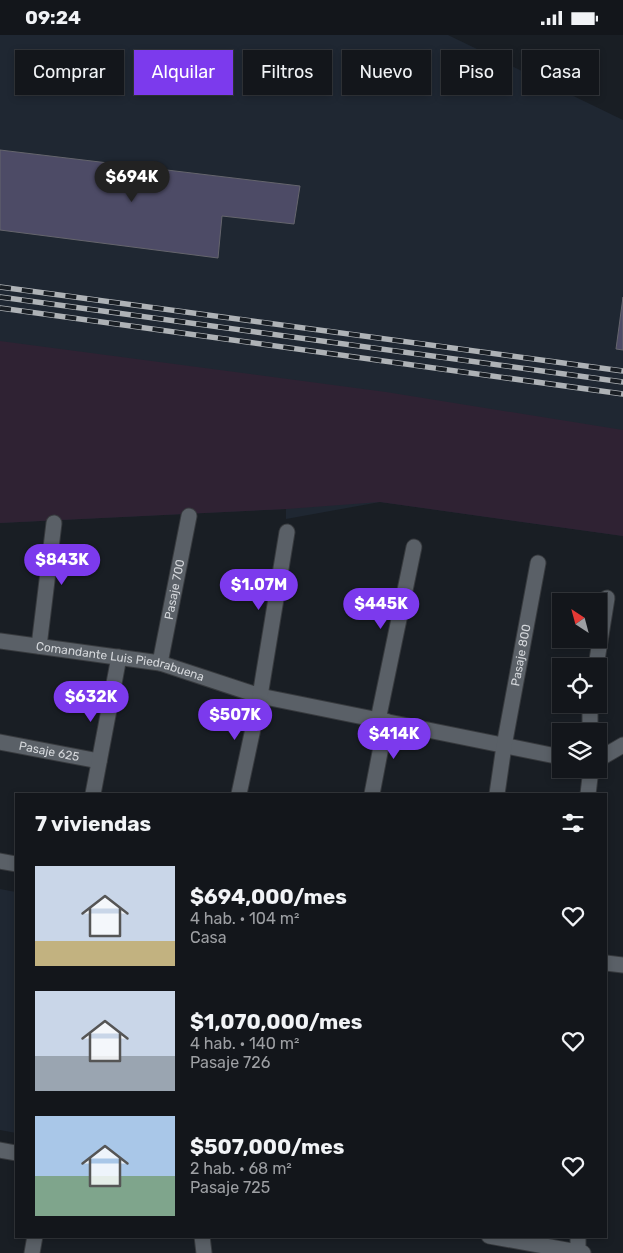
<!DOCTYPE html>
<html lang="es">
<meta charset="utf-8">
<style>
:root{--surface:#13161b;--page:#202328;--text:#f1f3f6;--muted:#9d9fa3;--line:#32353a;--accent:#7c3aed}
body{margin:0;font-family:Rubik,sans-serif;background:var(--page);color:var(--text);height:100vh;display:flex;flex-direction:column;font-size:19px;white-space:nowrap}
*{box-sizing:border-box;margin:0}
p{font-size:16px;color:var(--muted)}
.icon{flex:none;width:28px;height:28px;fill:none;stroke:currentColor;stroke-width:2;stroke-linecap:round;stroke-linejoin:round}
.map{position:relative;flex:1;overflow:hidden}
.side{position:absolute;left:15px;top:758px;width:592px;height:445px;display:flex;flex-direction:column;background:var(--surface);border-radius:0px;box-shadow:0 2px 8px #0003,0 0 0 1px var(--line)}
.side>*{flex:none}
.banner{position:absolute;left:15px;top:15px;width:594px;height:45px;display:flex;gap:10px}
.needle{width:32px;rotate:324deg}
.controls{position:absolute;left:552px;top:558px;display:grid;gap:10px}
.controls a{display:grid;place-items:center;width:55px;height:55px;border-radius:0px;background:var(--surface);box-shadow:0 2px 8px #0003,0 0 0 1px var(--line);font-size:25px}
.price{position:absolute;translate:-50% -42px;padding:0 11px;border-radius:18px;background:var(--accent);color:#fff;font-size:16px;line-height:32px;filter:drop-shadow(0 1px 2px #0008)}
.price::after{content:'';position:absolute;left:50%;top:30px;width:15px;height:11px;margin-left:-8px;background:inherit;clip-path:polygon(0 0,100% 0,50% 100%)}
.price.selected{background:#222;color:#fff}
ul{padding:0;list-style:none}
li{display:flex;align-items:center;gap:15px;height:125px;padding:0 20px}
li span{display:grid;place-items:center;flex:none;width:140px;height:100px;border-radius:0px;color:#555}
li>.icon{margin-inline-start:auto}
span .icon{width:60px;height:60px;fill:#fffc;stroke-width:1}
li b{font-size:21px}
h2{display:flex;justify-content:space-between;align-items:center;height:60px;padding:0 20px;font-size:21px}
.pill{padding:0 18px;border-radius:0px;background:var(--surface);box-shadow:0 2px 8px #0003,0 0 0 1px var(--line);font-size:18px;line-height:45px}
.pill.selected{background:var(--accent);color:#fff}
.status{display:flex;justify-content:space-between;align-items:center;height:35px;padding:0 25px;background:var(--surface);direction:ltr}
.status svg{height:14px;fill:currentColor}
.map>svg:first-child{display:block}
.built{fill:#1f2732}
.green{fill:#2f2233}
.building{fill:#4d4b66;stroke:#65656d}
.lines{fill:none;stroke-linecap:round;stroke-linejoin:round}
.minor-casing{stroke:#373a3e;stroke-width:17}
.minor{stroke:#5a6067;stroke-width:15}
.rail-casing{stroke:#aeb2b6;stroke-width:5.5}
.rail{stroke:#191e24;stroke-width:4;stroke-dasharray:11;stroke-linecap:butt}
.labels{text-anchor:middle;stroke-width:5;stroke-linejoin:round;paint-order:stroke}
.street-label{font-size:12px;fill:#d4d7db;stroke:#191e24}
</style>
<div class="status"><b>09:24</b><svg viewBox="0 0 49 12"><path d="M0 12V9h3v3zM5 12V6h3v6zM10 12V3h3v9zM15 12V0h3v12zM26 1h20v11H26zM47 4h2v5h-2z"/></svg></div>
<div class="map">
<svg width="623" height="1218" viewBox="0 0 623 1218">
<rect width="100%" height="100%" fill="#191e24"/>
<path class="built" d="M0,0H448L623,85V501L380,467L286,484V474L0,488Z
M0,854L16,857V1098L0,1095Z"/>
<path class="green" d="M0,306L386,357L623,395V501L380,467L287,474L0,488Z"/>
<path class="building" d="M0,115L300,151L294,189L222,181L218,223L0,195Z
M623,262V315L616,314Z"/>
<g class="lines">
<g class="minor-casing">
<g id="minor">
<path id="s1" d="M0,606L160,628L260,661L561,722"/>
<path d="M39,611L54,488"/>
<path id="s2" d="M160,628L189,481"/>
<path d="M596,631L607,563"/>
<path d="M590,669V696"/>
<path d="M378,685L414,512"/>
<path id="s3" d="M0,707L99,726"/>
<path d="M599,724L623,710"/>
<path d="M93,759L119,622"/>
<path d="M239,759L260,661L287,497"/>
<path d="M372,759L386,686"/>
<path id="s4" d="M497,759L504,711L538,528"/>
<path d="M588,759L591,734"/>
<path d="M0,826L16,829"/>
<path d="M606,928L623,930"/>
<path d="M0,1115L16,1118"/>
<path d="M202,1201L204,1218"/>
<path d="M489,1201L583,1218"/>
<path d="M578,1201V1218"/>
<path d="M32,1218L35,1201"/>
</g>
</g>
<use href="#minor" class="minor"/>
<g class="rail-casing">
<path id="rail" d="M0,252L623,336
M0,262L623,347
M0,273L623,359"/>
</g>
<use href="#rail" class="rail"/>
</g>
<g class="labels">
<g class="street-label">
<text dy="4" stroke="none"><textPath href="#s2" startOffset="75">Pasaje 700</textPath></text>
<text dy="4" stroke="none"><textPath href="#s4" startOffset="141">Pasaje 800</textPath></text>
<text dy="4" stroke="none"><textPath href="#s1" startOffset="122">Comandante Luis Piedrabuena</textPath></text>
<text dy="4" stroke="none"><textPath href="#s3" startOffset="50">Pasaje 625</textPath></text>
</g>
</g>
</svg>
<div class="controls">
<a><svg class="needle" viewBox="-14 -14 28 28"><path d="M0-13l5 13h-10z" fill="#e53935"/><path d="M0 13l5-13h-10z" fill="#9d9fa3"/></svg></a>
<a><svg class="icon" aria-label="locate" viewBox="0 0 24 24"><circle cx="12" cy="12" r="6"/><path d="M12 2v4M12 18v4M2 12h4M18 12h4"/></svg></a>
<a><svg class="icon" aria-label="layers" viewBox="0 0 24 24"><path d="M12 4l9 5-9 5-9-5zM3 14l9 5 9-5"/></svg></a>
</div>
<b class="price selected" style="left:132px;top:168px">$694K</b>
<b class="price" style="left:62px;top:551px">$843K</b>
<b class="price" style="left:259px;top:576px">$1.07M</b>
<b class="price" style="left:381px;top:595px">$445K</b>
<b class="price" style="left:91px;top:688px">$632K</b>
<b class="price" style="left:235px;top:706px">$507K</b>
<b class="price" style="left:394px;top:725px">$414K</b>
<div class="banner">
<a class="pill">Comprar</a>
<a class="pill selected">Alquilar</a>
<a class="pill">Filtros</a>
<a class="pill">Nuevo</a>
<a class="pill">Piso</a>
<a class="pill">Casa</a>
</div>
<section class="side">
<h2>7 viviendas<svg class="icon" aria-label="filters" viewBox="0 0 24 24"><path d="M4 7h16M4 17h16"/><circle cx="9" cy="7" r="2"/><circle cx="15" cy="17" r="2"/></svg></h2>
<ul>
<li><span style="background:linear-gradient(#c9d6e8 75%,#c2b280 0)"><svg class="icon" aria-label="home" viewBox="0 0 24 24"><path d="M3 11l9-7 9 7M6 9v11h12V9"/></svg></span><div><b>$694,000/mes</b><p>4 hab. · 104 m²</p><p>Casa</p></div><svg class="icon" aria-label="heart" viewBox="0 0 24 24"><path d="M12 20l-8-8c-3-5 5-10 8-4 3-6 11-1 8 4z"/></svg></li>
<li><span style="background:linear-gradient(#c9d6e8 65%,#9aa5b1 0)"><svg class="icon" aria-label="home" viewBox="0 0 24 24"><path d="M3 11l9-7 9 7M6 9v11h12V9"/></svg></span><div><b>$1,070,000/mes</b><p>4 hab. · 140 m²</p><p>Pasaje 726</p></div><svg class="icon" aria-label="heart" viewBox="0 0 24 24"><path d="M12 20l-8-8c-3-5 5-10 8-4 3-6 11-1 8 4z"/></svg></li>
<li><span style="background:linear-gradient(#a9c7e8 60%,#7fa58c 0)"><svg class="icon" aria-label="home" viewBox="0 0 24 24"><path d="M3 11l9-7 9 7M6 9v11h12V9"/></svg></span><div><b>$507,000/mes</b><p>2 hab. · 68 m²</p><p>Pasaje 725</p></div><svg class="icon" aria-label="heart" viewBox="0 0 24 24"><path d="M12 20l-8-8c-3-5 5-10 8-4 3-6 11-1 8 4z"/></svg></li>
</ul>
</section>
</div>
